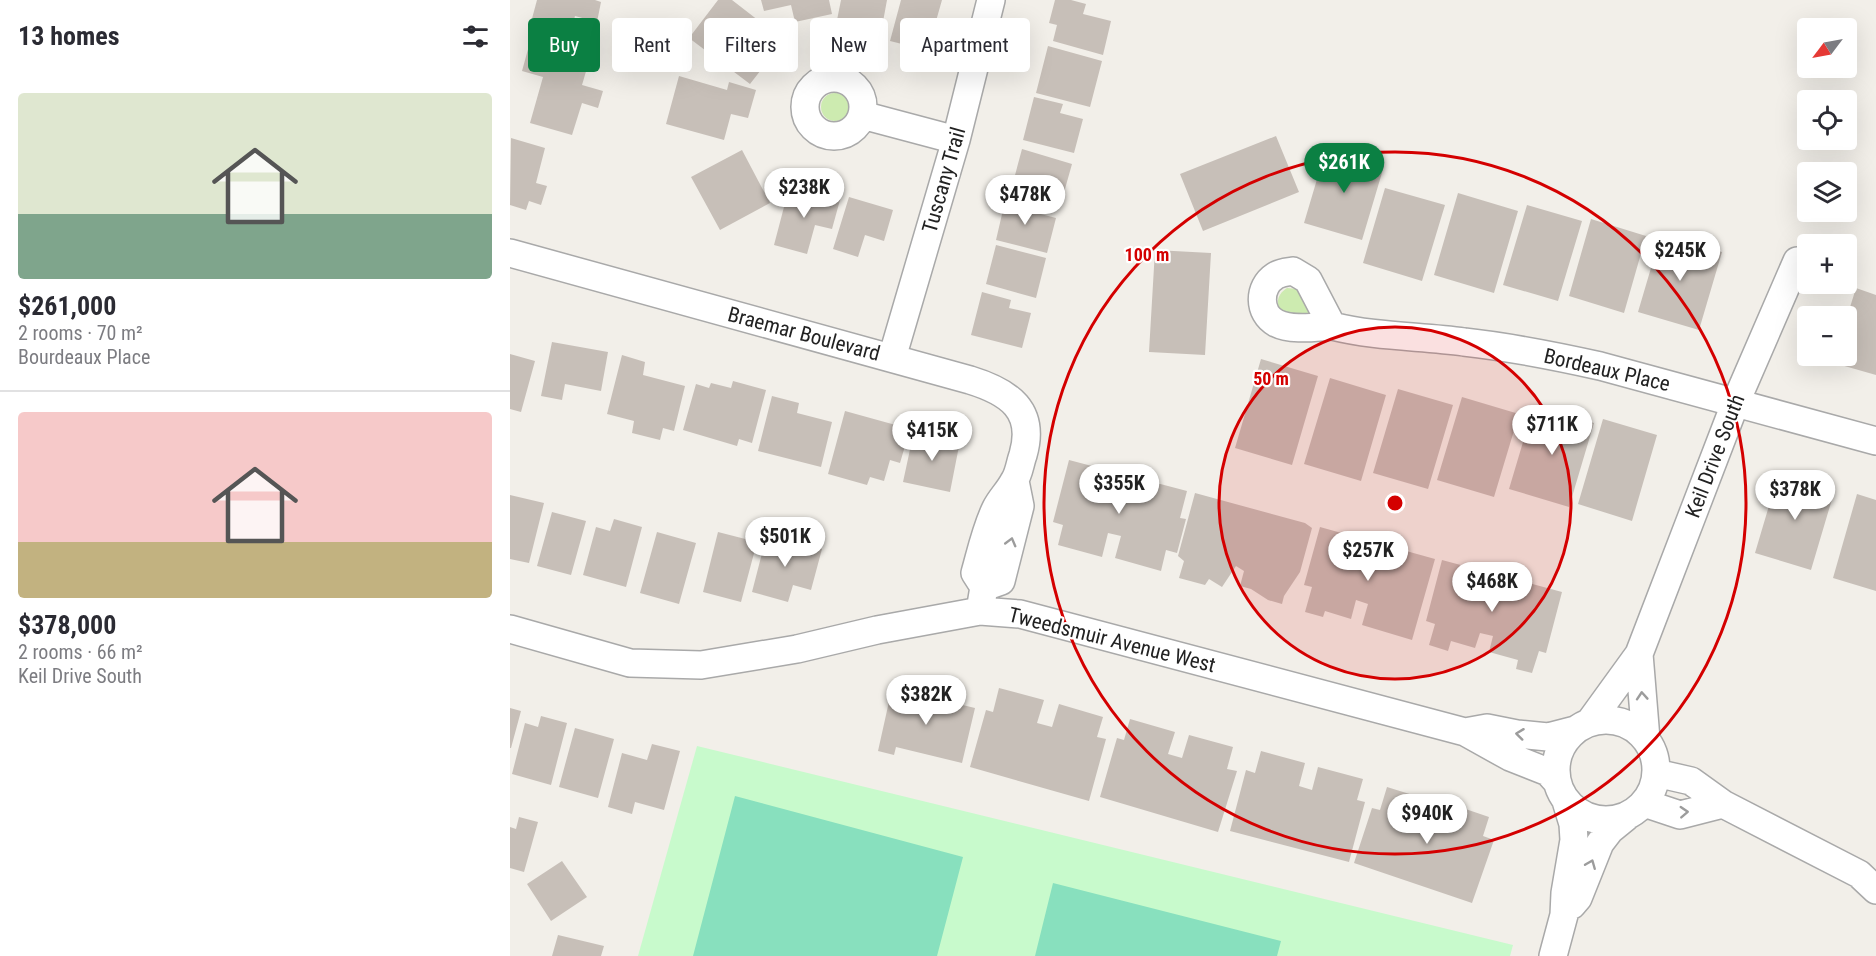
<!DOCTYPE html>
<meta charset="utf-8">
<style>
:root{--surface:#fff;--page:#f2f2f3;--text:#2b2b33;--muted:#7c7c81;--line:#e1e1e2;--accent:#0b8043}
body{margin:0;font-family:"Roboto Condensed",sans-serif;background:var(--page);color:var(--text);height:100vh;display:flex;flex-direction:column;font-size:22px;white-space:nowrap}
*{box-sizing:border-box;margin:0}
p{font-size:20px;color:var(--muted)}
.icon{flex:none;width:33px;height:33px;fill:none;stroke:currentColor;stroke-width:2;stroke-linecap:round;stroke-linejoin:round}
.map{position:relative;flex:1;overflow:hidden}
.drawer{display:flex;flex-direction:column;background:var(--surface);width:510px}
.drawer>*{flex:none}
.top-card{position:absolute;left:18px;top:18px;width:570px;height:54px;display:flex;gap:12px}
.needle{width:39px;rotate:238deg}
.controls{position:absolute;left:1287px;top:18px;display:grid;gap:12px}
.controls a{display:grid;place-items:center;width:60px;height:60px;border-radius:6px;background:var(--surface);box-shadow:0 6px 24px #0002;font-size:30px}
.price{position:absolute;translate:-50% -51px;padding:0 14px;border-radius:21px;background:#fff;color:#222;font-size:20px;line-height:39px;filter:drop-shadow(0 2px 3px #0008)}
.price::after{content:'';position:absolute;left:50%;top:36px;width:18px;height:14px;margin-left:-9px;background:inherit;clip-path:polygon(0 0,100% 0,50% 100%)}
.price.current{background:var(--accent);color:#fff}
ul{padding:0;list-style:none}
li{display:grid;align-content:center;gap:12px;height:318px;padding:0 18px}
li+li{border-top:2px solid var(--line)}
li span{display:grid;place-items:center;height:186px;border-radius:6px;color:#555}
li>.icon{margin-inline-start:auto}
span .icon{width:108px;height:108px;fill:#fffc;stroke-width:1}
li b{font-size:26px}
h2{display:flex;justify-content:space-between;align-items:center;height:72px;padding:0 18px;font-size:26px}
.chip{padding:0 21px;border-radius:6px;background:var(--surface);box-shadow:0 6px 24px #0002;font-size:21px;line-height:54px}
.chip.current{background:var(--accent);color:#fff}
main{display:flex;flex:1;min-height:0}
.map>svg:first-child{display:block}
.grass{fill:#cdebb0}
.park{fill:#c8facc}
.pitch{fill:#88e0be}
.building{fill:#c7bfb8}
.lines{fill:none;stroke-linecap:round;stroke-linejoin:round}
.street-casing{stroke:#a9a9a9;stroke-width:30}
.street{stroke:#fff;stroke-width:27}
.oneway{stroke:#9c9c9c}
.ring{fill:none;stroke:#d40000;stroke-width:3}
.labels{text-anchor:middle;stroke-width:4.5;stroke-linejoin:round;paint-order:stroke}
.street-label{font-size:21px;fill:#222;stroke:#fff}
.centre{fill:#d40000;stroke:#fff;stroke-width:3}
.ring-label{font-size:18px;text-anchor:middle;font-weight:bold;fill:#d40000;stroke:#fff;stroke-width:4.5;stroke-linejoin:round;paint-order:stroke}
</style>
<main>
<section class="drawer">
<h2>13 homes<svg class="icon" aria-label="filters" viewBox="0 0 24 24"><path d="M4 7h16M4 17h16"/><circle cx="9" cy="7" r="2"/><circle cx="15" cy="17" r="2"/></svg></h2>
<ul>
<li><span style="background:linear-gradient(#dfe7d0 65%,#7fa58c 0)"><svg class="icon" aria-label="home" viewBox="0 0 24 24"><path d="M3 11l9-7 9 7M6 9v11h12V9"/></svg></span><div><b>$261,000</b><p>2 rooms · 70 m²</p><p>Bourdeaux Place</p></div></li>
<li><span style="background:linear-gradient(#f6c9c9 70%,#c2b280 0)"><svg class="icon" aria-label="home" viewBox="0 0 24 24"><path d="M3 11l9-7 9 7M6 9v11h12V9"/></svg></span><div><b>$378,000</b><p>2 rooms · 66 m²</p><p>Keil Drive South</p></div></li>
</ul>
</section>
<div class="map">
<svg width="1366" height="956" viewBox="0 0 1366 956">
<rect width="100%" height="100%" fill="#f2efe9"/>
<path class="grass" d="M311 107a14 14 0 1 1 28 0a14 14 0 1 1-28 0Z
M777,288L787,289L808,318L774,313C764,306 767,294 777,288Z"/>
<path class="park" d="M187,746L1003,945L1000,956H128Z"/>
<path class="pitch" d="M225,796L453,857L427,956H183Z
M543,883L771,941L767,956H525Z"/>
<path class="building" d="M27,0H85L91,2L87,22L65,16L60,36L20,26Z
M208,0H222L253,24L237,46L257,62L240,84L179,38Z
M251,0H319L322,14L285,22L281,5L254,11Z
M331,0H377L370,38L345,33L346,24L327,20Z
M391,0H432L426,21L420,19L412,49L380,41Z
M545,0H561L576,4L573,14L601,21L593,55L543,41L547,25L539,23Z
M20,42L47,50L45,58L77,68L72,85L93,91L88,108L72,103L62,135L20,123L33,77L12,71Z
M538,46L592,61L580,107L526,93Z
M169,76L217,90L219,82L246,90L238,118L221,114L214,140L156,124Z
M524,97L553,104L550,113L573,119L564,153L513,140Z
M766,136L789,192L693,231L670,174Z
M1,138L35,148L26,183L37,186L31,205L19,201L16,210L0,205Z
M512,149L562,164L553,196L536,191L534,200L501,190Z
M816,149L874,166L852,240L794,223Z
M232,150L260,203L210,230L181,177Z
M279,188L330,200L322,229L305,225L297,254L264,245Z
M875,188L935,205L912,281L853,263Z
M948,193L1008,211L984,293L924,275Z
M339,197L383,210L374,241L355,235L348,257L323,249Z
M496,197L525,204L523,212L546,218L537,253L486,240Z
M1017,205L1072,221L1048,301L993,285Z
M1081,219L1136,236L1114,313L1059,296Z
M1151,234L1212,252L1189,330L1128,312Z
M486,245L536,258L526,298L476,284Z
M645,250L701,253L695,355L639,352Z
M1346,288L1366,295V375L1324,363L1326,356H1336V320Z
M472,292L501,300L499,308L521,313L512,348L461,335Z
M42,342L98,352L91,391L55,384L52,400L31,396Z
M0,354L25,361L11,412L0,409Z
M112,355L135,362L133,375L175,386L164,431L153,428L150,440L122,433L124,421L97,414Z
M751,359L808,376L782,465L725,448Z
M820,378L876,395L851,481L794,464Z
M223,381L256,390L242,443L229,439L227,446L173,430L186,384L199,388L201,383L221,388Z
M888,389L943,405L918,489L863,473Z
M262,396L289,403L287,413L322,422L311,467L248,451Z
M952,397L1009,414L984,497L927,480Z
M1024,405L1084,423L1059,507L999,489Z
M335,411L400,429L390,463L380,460L374,481L360,477L357,485L318,474Z
M1093,419L1147,435L1122,521L1068,504Z
M404,431L450,441L440,492L393,482Z
M559,460L677,491L670,518L676,519L667,553L656,550L651,571L605,558L611,536L598,533L592,557L548,545L553,525L543,522Z
M1269,472L1325,489L1301,570L1245,553Z
M685,493L795,523L802,528L790,572L774,596L772,604L758,600L741,589L730,586L734,571L726,566L712,587L699,579L695,585L669,578L674,561L668,556Z
M1347,494L1366,500V591L1323,578Z
M0,495L34,503L19,563L0,559Z
M42,512L76,521L61,575L27,566Z
M104,519L132,527L116,587L73,575L86,527L100,531Z
M810,527L925,559L902,640L852,625L858,604L846,600L841,619L815,611L813,617L795,612L802,587L794,585Z
M147,532L186,543L169,604L130,593Z
M208,532L247,542L231,602L193,592Z
M257,534L312,549L301,590L283,585L278,602L242,592Z
M932,560L1052,592L1036,653L1029,651L1022,673L1006,669L1008,660L979,652L983,636L970,633L965,648L941,641L938,651L919,645L925,624L916,621Z
M382,688L465,708L452,763L386,747L384,755L368,751Z
M489,688L534,700L527,723L542,727L549,704L593,717L587,737L596,739L579,801L460,767L476,710L483,712Z
M0,708L11,711L1,748H0Z
M31,716L57,723L41,785L2,774L15,723L28,727Z
M620,719L665,732L658,754L672,758L679,735L723,747L717,769L727,771L708,832L590,797L607,738L614,740Z
M65,728L104,739L88,798L49,787Z
M142,744L170,751L154,810L125,802L122,814L98,807L112,753L137,760Z
M751,751L795,763L789,786L802,790L808,767L853,779L847,800L855,802L839,862L720,831L736,770L745,773Z
M877,787L922,801L915,822L927,826L935,802L979,817L973,836L984,840L962,903L844,863L862,808L870,810Z
M9,817L28,822L14,872L0,868V827L6,829Z
M52,861L77,897L41,921L17,884Z
M48,935L94,946L91,956H42Z"/>
<g class="lines">
<g class="street-casing">
<path id="street" d="M295 107a29 29 0 1 1 58 0a29 29 0 1 1-58 0Z
M352,115L446,140
M0,253L460,380C499,392 526,410 513,455C510,463 509,474 504,481C499,491 491,498 486,508C476,528 471,552 465,573L474,587L470,611
M783,271L798,280L822,326C806,327 781,331 766,323C748,313 748,287 765,276C771,272 777,272 783,271Z
M822,326C866,337 910,336 954,342C1000,347 1045,356 1090,366L1366,441
M382,358L446,140L481,0
M474,587L491,581L510,506L505,481
M0,629L120,663L191,665L287,649L367,630L470,611L510,614L955,732L1000,757L1038,772L1047,782
M1129,654L1136,739
M1046 770a50 50 0 1 1 100 0a50 50 0 1 1-100 0Z
M1079,723L1129,654L1225,404L1287,261
M955,732L977,728L1007,734L1038,737L1065,730
M1146,773L1181,781L1213,804L1349,874L1366,890
M1134,803L1170,815L1213,804
M1062,905L1068,898L1090,843L1100,830L1116,817
M1043,956L1054,915L1055,893L1064,840L1063,824L1056,801"/>
</g>
<use href="#street" class="street"/>
</g>
<defs><path id="oneway-chevron" d="M-2-3.5L2.5 0L-2 3.5" fill="none" stroke-width="1.6" stroke-linecap="round" stroke-linejoin="round" transform="scale(1.5)"/></defs>
<g class="oneway">
<use href="#oneway-chevron" transform="translate(501 542) rotate(-75)"/>
<use href="#oneway-chevron" transform="translate(1132 696) rotate(-94)"/>
<use href="#oneway-chevron" transform="translate(1010 734) rotate(-173)"/>
<use href="#oneway-chevron" transform="translate(1174 812) rotate(-3)"/>
<use href="#oneway-chevron" transform="translate(1081 864) rotate(-68)"/>
</g>
<circle cx="885" cy="503" r="176" fill="#d40000" fill-opacity=".12"/>
<g class="ring">
<circle cx="885" cy="503" r="176"/>
<circle cx="885" cy="503" r="351"/>
</g>
<g class="labels">
<g class="street-label">
<text transform="translate(434 180) rotate(-74)" y="7">Tuscany Trail</text>
<text transform="translate(294 334) rotate(15)" y="7">Braemar Boulevard</text>
<text transform="translate(1097 370) rotate(13)" y="7">Bordeaux Place</text>
<text transform="translate(1205 456) rotate(-69)" y="7">Keil Drive South</text>
<text transform="translate(602 640) rotate(14)" y="7">Tweedsmuir Avenue West</text>
</g>
</g>
<circle cx="885" cy="503" r="9" class="centre"/>
<g class="ring-label">
<text x="637" y="261">100 m</text>
<text x="761" y="385">50 m</text>
</g>
</svg>
<div class="controls">
<a><svg class="needle" viewBox="-14 -14 28 28"><path d="M0-13l5 13h-10z" fill="#e53935"/><path d="M0 13l5-13h-10z" fill="#7c7c81"/></svg></a>
<a><svg class="icon" aria-label="locate" viewBox="0 0 24 24"><circle cx="12" cy="12" r="6"/><path d="M12 2v4M12 18v4M2 12h4M18 12h4"/></svg></a>
<a><svg class="icon" aria-label="layers" viewBox="0 0 24 24"><path d="M12 4l9 5-9 5-9-5zM3 14l9 5 9-5"/></svg></a>
<a>+</a>
<a>−</a>
</div>
<b class="price current" style="left:834px;top:194px">$261K</b>
<b class="price" style="left:294px;top:219px">$238K</b>
<b class="price" style="left:515px;top:226px">$478K</b>
<b class="price" style="left:1170px;top:282px">$245K</b>
<b class="price" style="left:1042px;top:456px">$711K</b>
<b class="price" style="left:422px;top:462px">$415K</b>
<b class="price" style="left:609px;top:515px">$355K</b>
<b class="price" style="left:1285px;top:521px">$378K</b>
<b class="price" style="left:275px;top:568px">$501K</b>
<b class="price" style="left:858px;top:582px">$257K</b>
<b class="price" style="left:982px;top:613px">$468K</b>
<b class="price" style="left:416px;top:726px">$382K</b>
<b class="price" style="left:917px;top:845px">$940K</b>
<div class="top-card">
<a class="chip current">Buy</a>
<a class="chip">Rent</a>
<a class="chip">Filters</a>
<a class="chip">New</a>
<a class="chip">Apartment</a>
</div>
</div>
</main>
